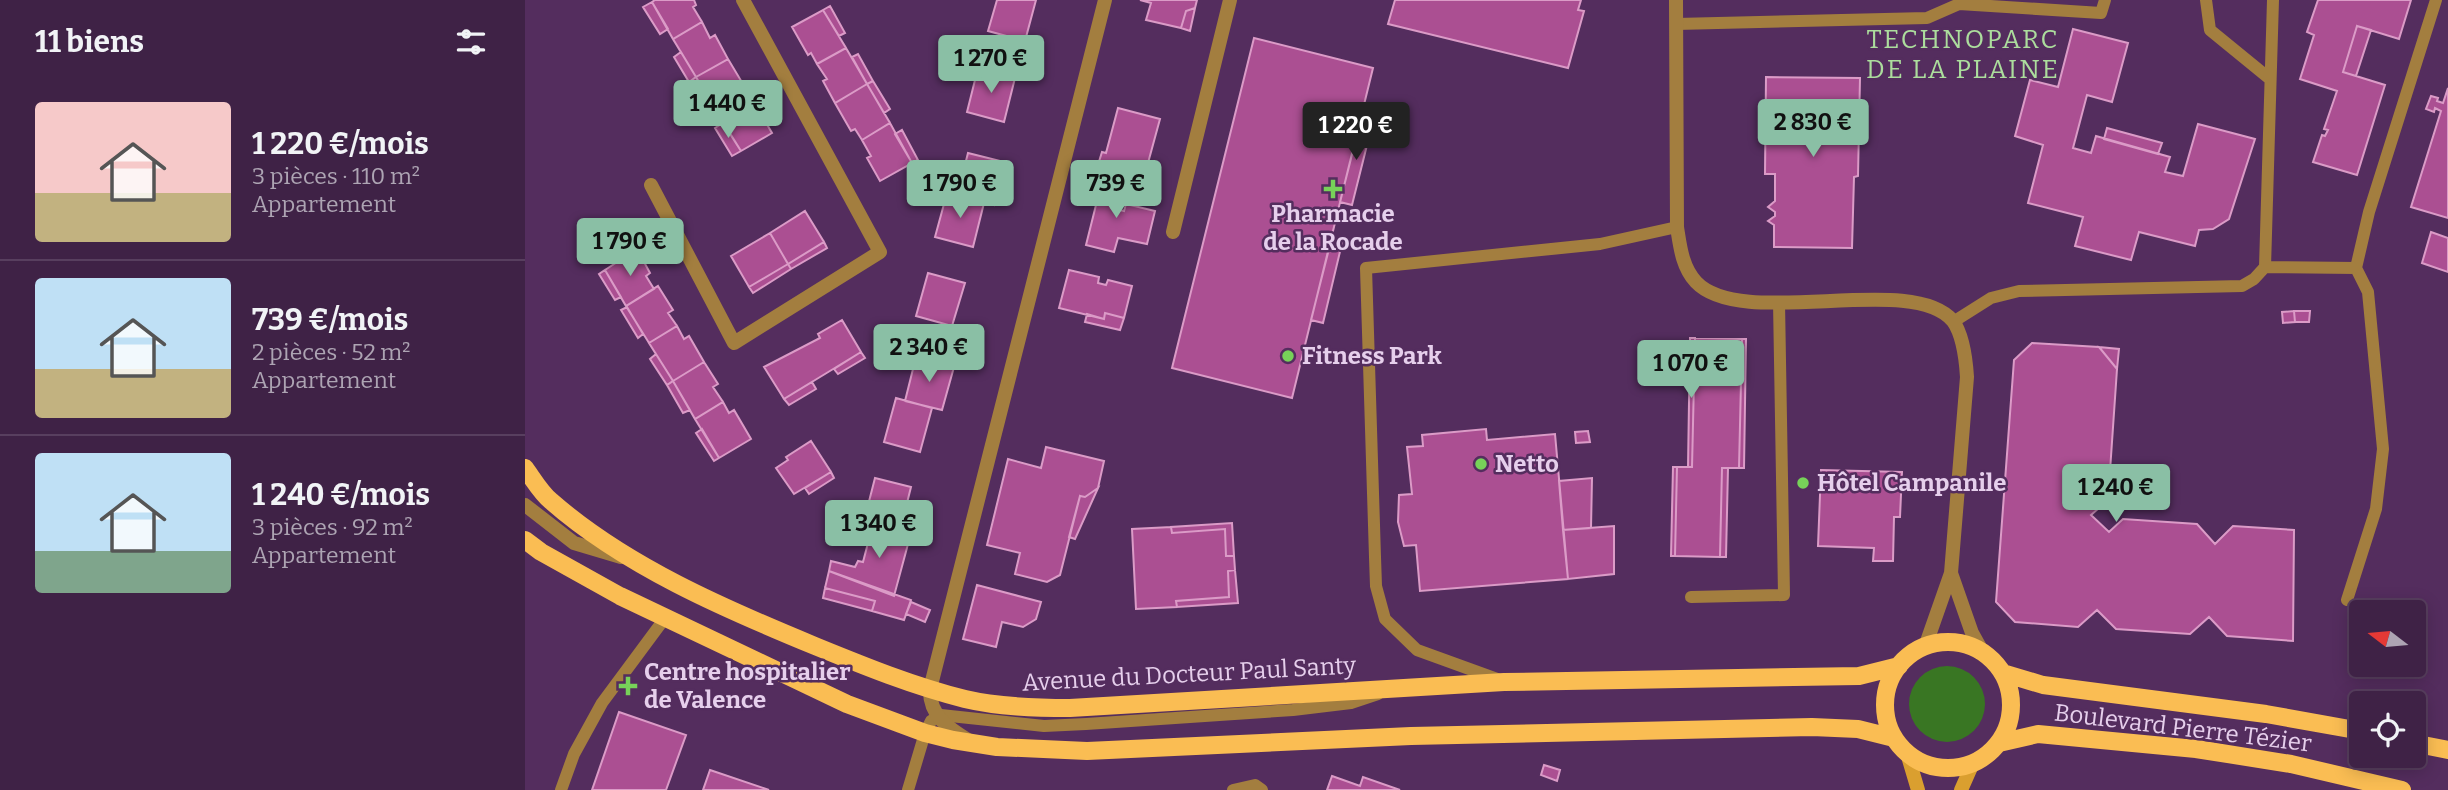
<!DOCTYPE html>
<html lang="fr">
<meta charset="utf-8">
<style>
:root{--surface:#3f2246;--page:#4a2f51;--text:#f1f3f6;--muted:#ada4b3;--line:#583f5f;--accent:#8abfa5}
body{margin:0;font-family:Bitter,serif;background:var(--page);color:var(--text);height:100vh;display:flex;flex-direction:column;font-size:26px;white-space:nowrap}
*{box-sizing:border-box;margin:0}
p{font-size:23px;color:var(--muted)}
.icon{flex:none;width:38px;height:38px;fill:none;stroke:currentColor;stroke-width:2;stroke-linecap:round;stroke-linejoin:round}
.map{position:relative;flex:1;overflow:hidden}
.panel{display:flex;flex-direction:column;background:var(--surface);width:525px}
.panel>*{flex:none}
.needle{width:46px;rotate:286deg}
.fabs{position:absolute;left:1824px;top:600px;display:grid;gap:14px}
.fabs a{display:grid;place-items:center;width:77px;height:77px;border-radius:7px;background:var(--surface);box-shadow:0 4px 18px #0003,0 0 0 2px var(--line);font-size:35px}
.price{position:absolute;translate:-50% -60px;padding:0 16px;border-radius:7px;background:var(--accent);color:#111;font-size:23px;line-height:46px;filter:drop-shadow(0 2px 4px #0008)}
.price::after{content:'';position:absolute;left:50%;top:42px;width:21px;height:16px;margin-left:-10px;background:inherit;clip-path:polygon(0 0,100% 0,50% 100%)}
.price.current{background:#222;color:#fff}
ul{padding:0;list-style:none}
li{display:flex;align-items:center;gap:21px;height:175px;padding:0 35px}
li+li{border-top:2px solid var(--line)}
li span{display:grid;place-items:center;flex:none;width:196px;height:140px;border-radius:7px;color:#555}
li>.icon{margin-inline-start:auto}
span .icon{width:84px;height:84px;fill:#fffc;stroke-width:1}
li b{font-size:30px}
h2{display:flex;justify-content:space-between;align-items:center;height:84px;padding:0 35px;font-size:30px}
main{display:flex;flex:1;min-height:0}
.map>svg:first-child{display:block}
.green{fill:#397623}
.building{fill:#ab4f92;stroke:#db9bc7;stroke-width:2}
.lines{fill:none;stroke-linecap:round;stroke-linejoin:round}
.lane{stroke:#a37e3f;stroke-width:12}
.street{stroke:#a37e3f;stroke-width:14}
.secondary{stroke:#da9f2f;stroke-width:14}
.primary{stroke:#fabd53;stroke-width:18}
.poi-dot{fill:#77d259;stroke:#542d5e;stroke-width:2.5}
.labels{text-anchor:middle;stroke-width:5;stroke-linejoin:round;paint-order:stroke}
.poi-label{font-size:24px;font-weight:bold;fill:#e6cfec;stroke:#542d5e;text-anchor:start}
.street-label{font-size:24px;fill:#e6cfec;stroke:#542d5e}
.neighbourhood-label{font-size:26px;letter-spacing:2px;fill:#acdd9d;stroke:#542d5e}
</style>
<main>
<section class="panel">
<h2>11 biens<svg class="icon" aria-label="filters" viewBox="0 0 24 24"><path d="M4 7h16M4 17h16"/><circle cx="9" cy="7" r="2"/><circle cx="15" cy="17" r="2"/></svg></h2>
<ul>
<li><span style="background:linear-gradient(#f6c9c9 65%,#c2b280 0)"><svg class="icon" aria-label="home" viewBox="0 0 24 24"><path d="M3 11l9-7 9 7M6 9v11h12V9"/></svg></span><div><b>1 220 €/mois</b><p>3 pièces · 110 m²</p><p>Appartement</p></div></li>
<li><span style="background:linear-gradient(#bfe0f5 65%,#c2b280 0)"><svg class="icon" aria-label="home" viewBox="0 0 24 24"><path d="M3 11l9-7 9 7M6 9v11h12V9"/></svg></span><div><b>739 €/mois</b><p>2 pièces · 52 m²</p><p>Appartement</p></div></li>
<li><span style="background:linear-gradient(#bfe0f5 70%,#7fa58c 0)"><svg class="icon" aria-label="home" viewBox="0 0 24 24"><path d="M3 11l9-7 9 7M6 9v11h12V9"/></svg></span><div><b>1 240 €/mois</b><p>3 pièces · 92 m²</p><p>Appartement</p></div></li>
</ul>
</section>
<div class="map">
<svg width="1923" height="790" viewBox="0 0 1923 790">
<rect width="100%" height="100%" fill="#542d5e"/>
<path class="green" d="M1384 704a38 38 0 1 1 76 0a38 38 0 1 1-76 0Z"/>
<path class="building" d="M130,0H169L171,5L168,7L177,22L148,39L127,2Z
M472,0H511L500,41L463,31Z
M615,0H672L670,8L661,11L656,28L621,20L626,3Z
M870,0H1056L1053,10L1059,11L1043,68L863,24Z
M1793,0H1886L1874,39L1832,26L1818,72L1860,85L1832,175L1788,162L1797,135L1800,136L1803,130L1799,129L1812,91L1775,79L1789,35L1782,32Z
M127,2L143,29L135,34L118,7Z
M305,6L320,33L314,36L298,10Z
M670,8L665,31L656,28L661,11Z
M298,10L321,48L292,64L286,53L283,55L267,27Z
M177,22L185,38L190,35L203,59L171,77L148,39Z
M1832,26L1846,30L1831,76L1818,72Z
M1548,29L1603,43L1587,102L1562,95L1548,148L1566,153L1571,136L1645,157L1640,172L1658,176L1673,124L1730,139L1704,219L1688,229L1674,230L1670,246L1614,232L1606,260L1550,246L1558,217L1503,203L1518,145L1490,136L1505,80L1533,87Z
M729,38L848,68L767,398L647,368Z
M321,48L342,84L310,103L298,81L302,79L292,64Z
M156,52L171,77L164,82L149,57Z
M333,54L348,81L342,84L327,57Z
M203,59L218,84L214,86L221,97L193,114L171,77Z
M453,68L490,78L479,122L442,112Z
M171,77L187,104L179,108L164,82Z
M1241,77L1335,78L1333,176L1329,177L1327,248L1249,247V225L1243,221L1250,216V212L1243,207L1250,201V174H1240Z
M348,81L365,109L359,113L342,84Z
M342,84L365,123L337,140L330,129L326,131L310,103Z
M1923,88V218L1886,207L1916,111L1910,108L1909,112L1901,109L1906,96L1913,98L1912,101L1918,103Z
M221,97L230,113L234,111L247,133L216,151L193,114Z
M593,108L635,119L623,163L628,164L623,182L572,168L577,152L581,153Z
M836,119L848,121L827,205L815,202Z
M198,123L216,151L207,156L190,128Z
M365,123L387,163L355,181L342,158L346,156L337,140Z
M1582,128L1637,143L1633,154L1579,139Z
M377,130L393,160L387,163L370,134Z
M443,153L479,162L469,205L432,196Z
M569,181L591,186L586,208L599,211L601,204L630,211L622,244L593,238L589,252L561,245L571,205L563,203Z
M422,193L459,203L448,247L410,237Z
M280,211L299,242L263,264L245,233Z
M1906,232L1923,238V272L1897,263Z
M245,233L263,264L224,287L206,256Z
M807,237L818,239L798,323L786,320Z
M299,242L302,248L266,269L263,264Z
M112,249L125,273L121,276L129,289L101,306L80,270Z
M263,264L266,269L228,293L224,287Z
M80,270L96,297L90,300L74,274Z
M544,270L574,277L573,283L581,285L583,280L607,286L599,318L580,313L579,319L534,308Z
M403,273L440,283L427,326L391,316Z
M133,286L148,310L143,313L152,326L124,343L101,306Z
M102,307L118,334L113,338L96,310Z
M1769,311H1785L1784,322H1770Z
M1769,311L1770,322L1758,323L1757,312Z
M580,313L599,318L595,330L560,322L562,314L579,319Z
M317,320L336,352L259,399L239,367L295,338L293,334Z
M152,326L159,339L164,336L179,362L148,381L124,343Z
M1165,338H1170L1167,467H1163Z
M1170,338L1217,339L1214,468H1197L1195,557L1150,556L1152,467H1167Z
M1217,339H1221L1219,468H1214Z
M1507,343L1574,347L1592,369L1583,500L1566,515L1584,532L1598,519L1672,524L1690,544L1708,526L1769,530L1768,641L1702,636L1684,617L1665,634L1591,629L1572,610L1553,627L1490,622L1471,602L1489,360Z
M1574,347L1594,349L1592,369Z
M336,352L340,358L313,374L309,369Z
M131,354L148,381L142,385L125,359Z
M391,357L429,367L417,410L380,401Z
M179,362L193,384L188,387L198,402L170,419L148,381Z
M148,381L165,410L158,413L142,385Z
M287,382L291,389L264,405L259,399Z
M371,398L407,408L395,452L359,442Z
M198,402L204,413L209,410L226,439L194,458L170,419Z
M177,429L194,458L189,461L171,433Z
M961,429L962,440L1030,434L1043,579L895,591L891,545L879,546L873,522L874,495L887,494L882,447L898,446L897,435Z
M1063,431L1065,442L1051,443L1050,432Z
M286,441L306,472L269,494L251,468L263,460L261,457Z
M521,447L579,461L573,488L560,497L555,496L535,575L522,582L490,574L495,553L462,545L483,459L516,468Z
M1148,467H1152L1150,556H1146Z
M1197,468H1203L1201,557H1195Z
M1296,470L1377,472L1375,517H1369L1368,561H1348L1349,548L1293,546Z
M306,472L309,478L284,494L280,488Z
M350,478L386,487L375,531L339,521Z
M1067,478L1066,528L1038,530L1034,481Z
M573,488L550,539L544,537L555,496L560,497Z
M707,523L709,556H701L700,529L647,533L646,527Z
M348,524L386,533L369,596L304,571L306,561L330,567L333,561L338,562Z
M1089,526V574L1043,579L1038,530Z
M646,527L647,533L700,529L701,556H709L710,570L703,571L704,597L651,601L652,607L611,609L607,529Z
M710,570L713,603L652,607L651,601L704,597L703,571Z
M304,571L386,600L379,620L347,611L350,601L300,588Z
M452,585L516,602L511,619L498,627L477,622L471,647L438,639Z
M300,588L350,601L347,611L298,598Z
M386,602L405,610L400,622L381,614Z
M94,712L161,735L141,790H67Z
M1019,765L1035,770L1032,781L1016,775Z
M185,770L244,790H178Z
M807,776L835,786L838,777L875,790H802Z"/>
<g class="lines">
<path class="lane" d="M1681,0L1685,30L1745,79
M1151,24L1402,18L1434,4L1576,13L1580,0
M1740,267L1831,268L1844,212L1911,0
M1428,322L1466,298L1494,291L1717,286L1729,279L1740,267L1748,0
M1166,597L1259,595L1254,302
M1822,600L1851,509L1858,449L1843,292L1831,268
M972,679L892,650L860,619L851,586L850,557L841,268L1075,244L1152,227
M36,790L49,754L77,703L140,618
M383,790L400,733L406,721L416,715L519,726L561,724L768,710L826,703L853,694
M708,790L730,785L737,790"/>
<path class="street" d="M1151,0L1152,227C1155,246 1157,267 1171,282C1217,331 1387,271 1428,321C1438,335 1441,361 1442,377L1426,573L1400,647
M126,185L209,343L355,252L218,0
M648,232L705,0
M0,505L49,543L96,557
M1426,573L1447,633L1457,651
M443,740C423,728 404,715 405,689L580,0"/>
<path class="secondary" d="M1382,753L1393,790
M1436,790L1448,763"/>
<path class="primary" d="M0,468C8,479 16,493 26,501C100,566 200,609 290,646C339,666 388,686 440,699C474,707 510,708 545,708L979,682L1334,676L1374,666
M0,540L16,552L95,596L322,704L400,733L428,740L472,747L562,751L886,736L1287,727L1333,729L1369,738
M1360 705a63 63 0 1 1 126 0a63 63 0 1 1-126 0Z
M1478,673L1518,685L1741,714L1836,731
M1474,743L1513,734L1671,749L1766,764L1877,790
M1888,743L1923,750"/>
</g>
<g class="poi-dot">
<path d="M804.5 178.5h7v7h7v7h-7v7h-7v-7h-7v-7h7z"/>
<circle cx="763" cy="356" r="7"/>
<circle cx="956" cy="464" r="7"/>
<circle cx="1278" cy="483" r="7"/>
<path d="M99.5 675.5h7v7h7v7h-7v7h-7v-7h-7v-7h7z"/>
</g>
<g class="labels">
<g class="poi-label">
<text x="808" y="222" text-anchor="middle">Pharmacie<tspan x="808" dy="28">de la Rocade</tspan></text>
<text x="777" y="364">Fitness Park</text>
<text x="970" y="472">Netto</text>
<text x="1292" y="491">Hôtel Campanile</text>
<text x="119" y="680">Centre hospitalier<tspan x="119" dy="28">de Valence</tspan></text>
</g>
<g class="street-label">
<text transform="translate(664 674) rotate(-3)" y="8">Avenue du Docteur Paul Santy</text>
<text transform="translate(1658 728) rotate(7)" y="8">Boulevard Pierre Tézier</text>
</g>
<g class="neighbourhood-label">
<text x="1438" y="48">TECHNOPARC<tspan x="1438" dy="30">DE LA PLAINE</tspan></text>
</g>
</g>
</svg>
<div class="fabs">
<a><svg class="needle" viewBox="-14 -14 28 28"><path d="M0-13l5 13h-10z" fill="#e53935"/><path d="M0 13l5-13h-10z" fill="#ada4b3"/></svg></a>
<a><svg class="icon" aria-label="locate" viewBox="0 0 24 24"><circle cx="12" cy="12" r="6"/><path d="M12 2v4M12 18v4M2 12h4M18 12h4"/></svg></a>
</div>
<b class="price" style="left:466px;top:95px">1 270 €</b>
<b class="price" style="left:203px;top:140px">1 440 €</b>
<b class="price" style="left:1288px;top:159px">2 830 €</b>
<b class="price current" style="left:831px;top:162px">1 220 €</b>
<b class="price" style="left:435px;top:220px">1 790 €</b>
<b class="price" style="left:591px;top:220px">739 €</b>
<b class="price" style="left:105px;top:278px">1 790 €</b>
<b class="price" style="left:404px;top:384px">2 340 €</b>
<b class="price" style="left:1166px;top:400px">1 070 €</b>
<b class="price" style="left:1591px;top:524px">1 240 €</b>
<b class="price" style="left:354px;top:560px">1 340 €</b>
</div>
</main>
